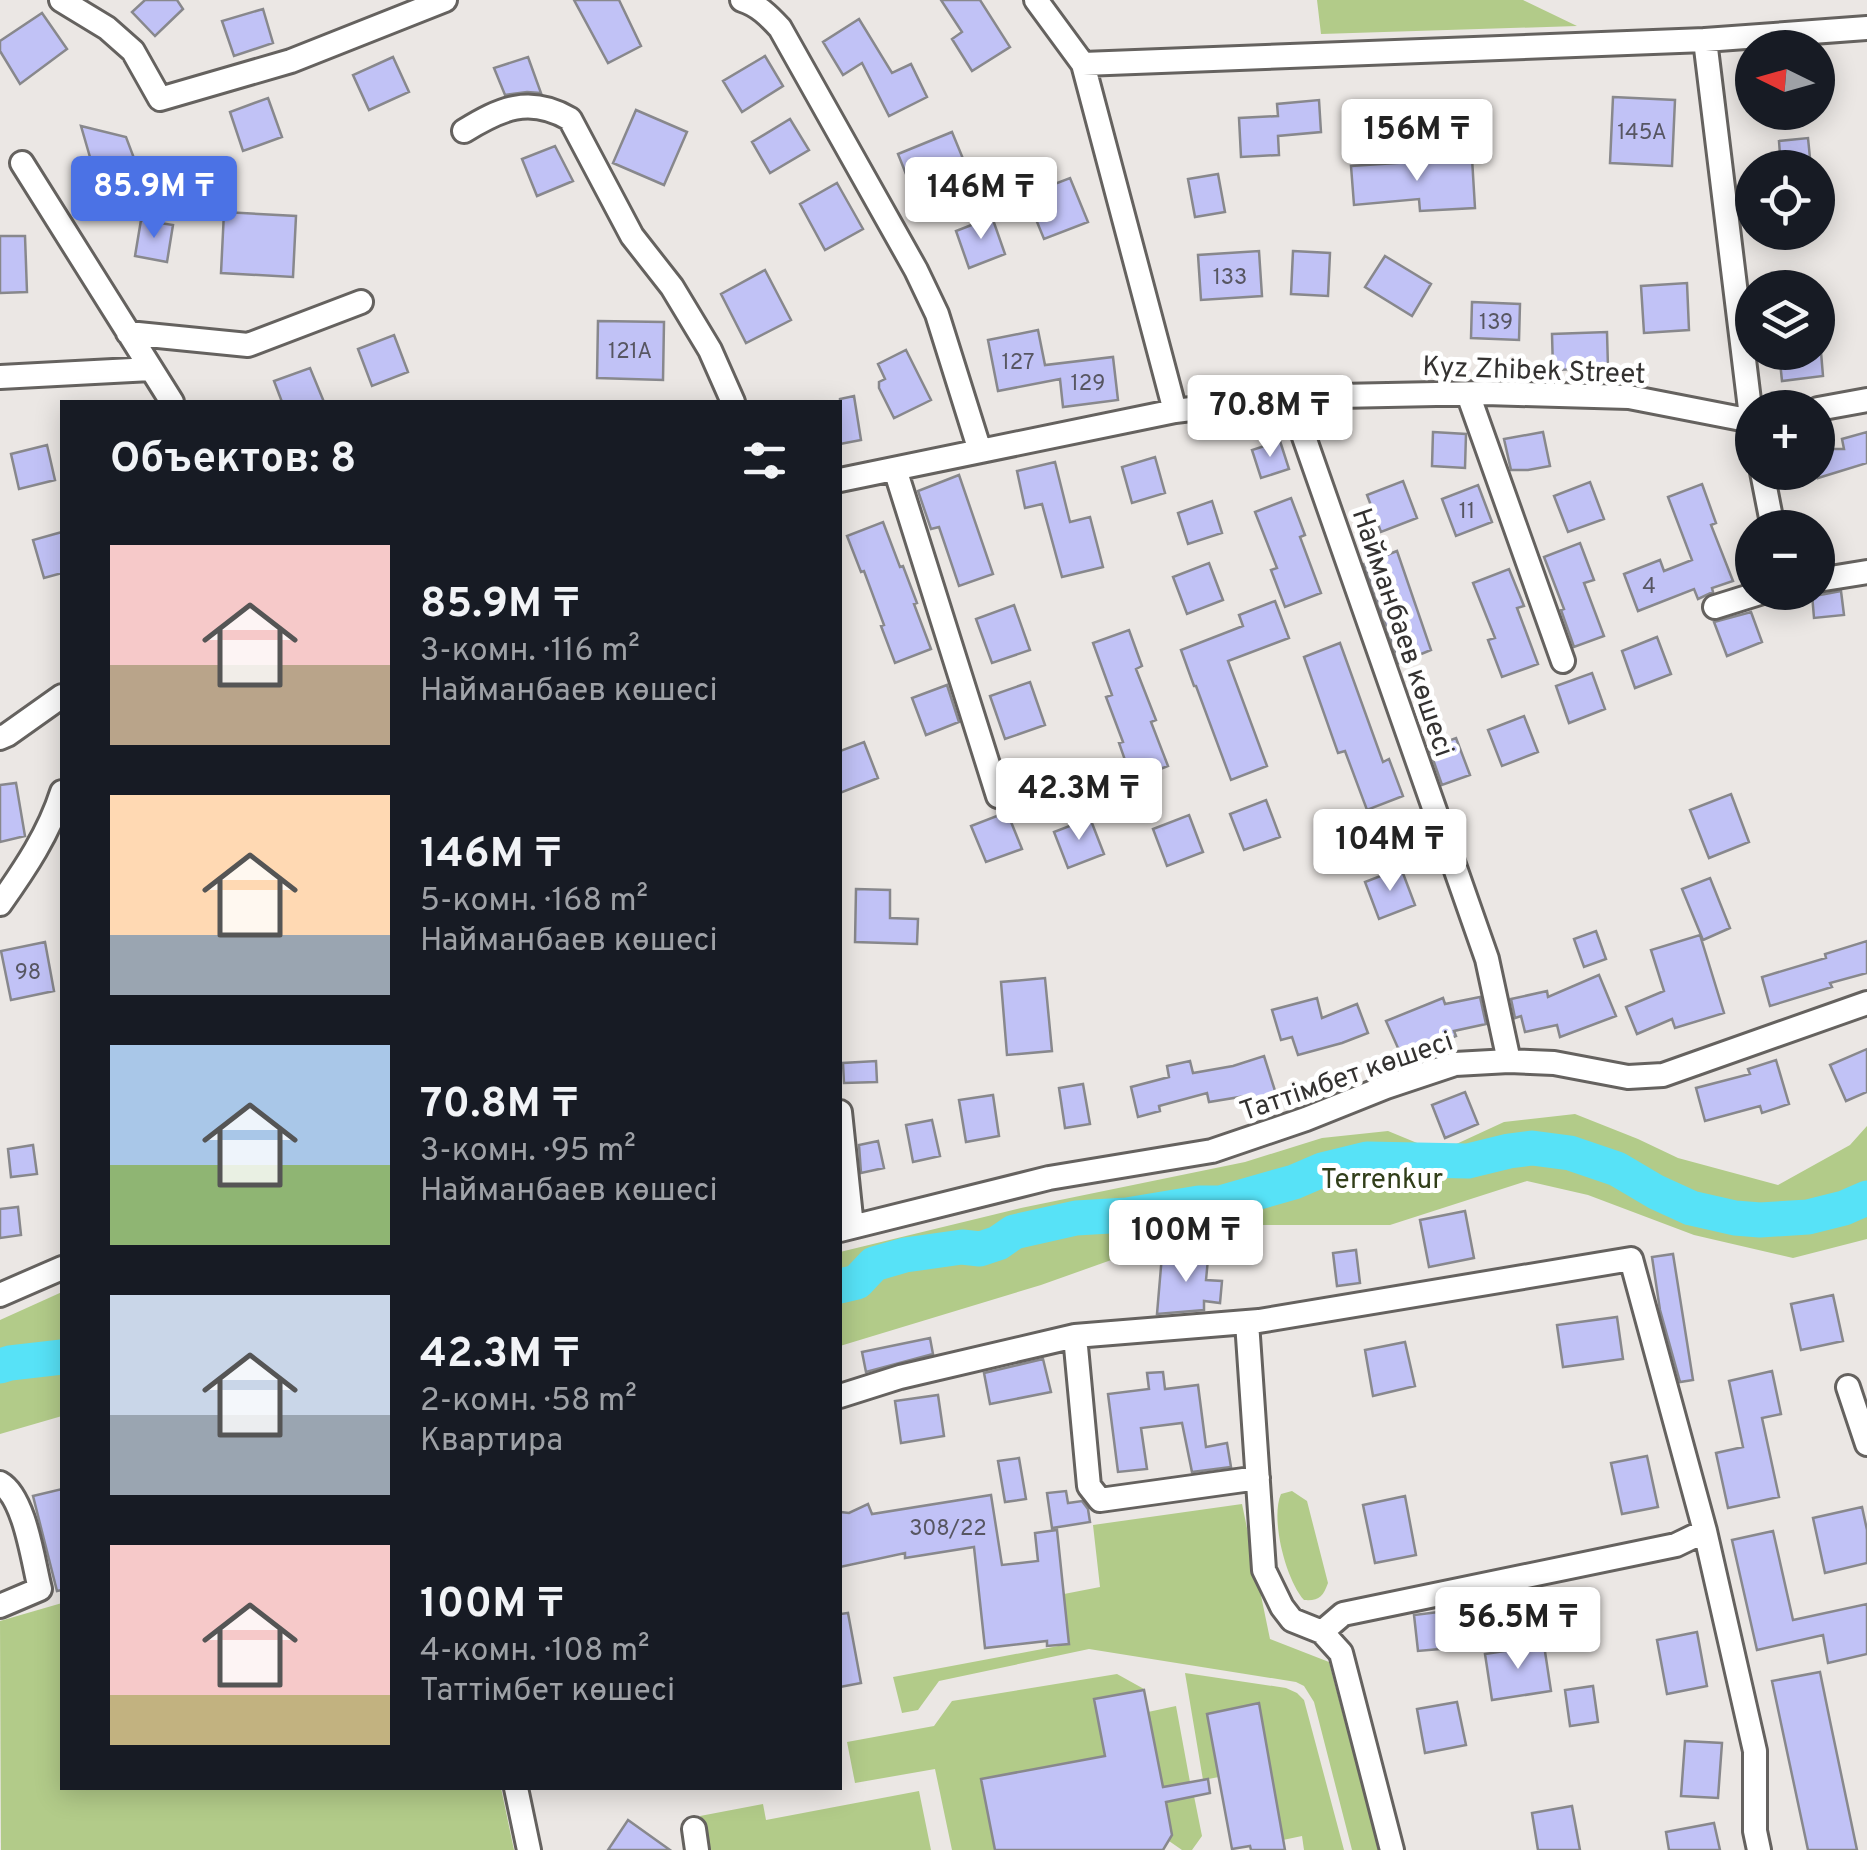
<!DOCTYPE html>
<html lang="ru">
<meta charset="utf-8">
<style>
:root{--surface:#171b24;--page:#242831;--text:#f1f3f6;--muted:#9ea1a6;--accent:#4b72e5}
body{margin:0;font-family:Overpass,sans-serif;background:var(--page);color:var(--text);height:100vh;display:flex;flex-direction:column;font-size:38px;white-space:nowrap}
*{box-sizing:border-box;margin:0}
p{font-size:32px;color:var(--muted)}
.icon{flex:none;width:55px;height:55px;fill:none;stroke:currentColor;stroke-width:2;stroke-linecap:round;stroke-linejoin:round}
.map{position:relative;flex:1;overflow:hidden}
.details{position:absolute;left:60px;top:400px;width:782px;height:1390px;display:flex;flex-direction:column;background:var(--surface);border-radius:0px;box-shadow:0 5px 25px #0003}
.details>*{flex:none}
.needle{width:65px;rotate:275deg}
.fabs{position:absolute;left:1735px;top:30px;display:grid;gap:20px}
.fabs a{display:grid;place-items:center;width:100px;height:100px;border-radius:50%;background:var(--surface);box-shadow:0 5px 25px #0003;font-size:50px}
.price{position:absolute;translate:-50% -85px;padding:0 22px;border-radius:10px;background:#fff;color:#222;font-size:32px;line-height:65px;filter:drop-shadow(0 2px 5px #0008)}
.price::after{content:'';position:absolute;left:50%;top:60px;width:30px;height:22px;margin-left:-15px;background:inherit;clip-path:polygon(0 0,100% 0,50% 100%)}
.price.on{background:var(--accent);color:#fff}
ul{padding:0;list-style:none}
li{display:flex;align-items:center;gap:30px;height:250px;padding:0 50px}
li span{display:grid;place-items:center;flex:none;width:280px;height:200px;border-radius:0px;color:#555}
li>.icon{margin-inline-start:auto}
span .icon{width:120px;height:120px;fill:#fffc;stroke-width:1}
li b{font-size:42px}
h2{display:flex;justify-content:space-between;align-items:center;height:120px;padding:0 50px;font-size:42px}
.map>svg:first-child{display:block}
.green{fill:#b2cb89}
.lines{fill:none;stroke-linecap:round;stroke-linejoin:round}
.river{stroke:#57e2f7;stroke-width:35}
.building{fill:#c1c2f6;stroke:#88888c;stroke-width:2.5}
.minor-casing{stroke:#65625f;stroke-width:28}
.minor{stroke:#fff;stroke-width:22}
.labels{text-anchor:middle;stroke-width:10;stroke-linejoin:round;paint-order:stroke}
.number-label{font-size:22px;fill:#575662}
.street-label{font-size:28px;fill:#343231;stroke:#fff}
.park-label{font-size:28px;fill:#313e19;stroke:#fff}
</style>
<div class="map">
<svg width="1867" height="1850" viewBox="0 0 1867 1850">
<rect width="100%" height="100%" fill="#ebe7e4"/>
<path class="green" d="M1317,0H1523L1577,26L1321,34Z
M1575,1114L1638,1139L1678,1158L1778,1185L1850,1145L1867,1126V1239L1793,1258L1694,1235L1588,1195L1527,1181L1390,1225H1260L1145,1248L1041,1285L840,1346V1252L1021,1208L1245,1162L1322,1138L1388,1131L1439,1152L1504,1122Z
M62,1292V1416L0,1434V1320Z
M1292,1491L1307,1501L1328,1583C1323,1597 1319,1601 1304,1600C1286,1580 1270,1519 1281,1494Z
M1242,1504L1270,1639L1329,1662L1379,1850H1352L1314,1702L1304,1686L1296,1682L1089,1649L939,1681L918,1710L902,1713L893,1677L1069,1644L1064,1594L1100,1587L1093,1525Z
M62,1603V1788H501L514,1850H1L0,1621Z
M1185,1673L1286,1688L1297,1693L1304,1700L1344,1850H1304L1302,1836L1283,1840L1258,1704L1219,1777L1203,1780Z
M1117,1674L1144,1689L1095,1699L1105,1756L982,1779L995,1850H952L935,1769L855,1783L847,1742L934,1726L952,1701Z
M1176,1706L1190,1782L1163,1787L1148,1712Z
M919,1791L931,1850H706L700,1816L763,1804L766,1820Z
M1194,1796L1202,1836L1192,1850H1182L1169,1841L1172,1834L1166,1802Z"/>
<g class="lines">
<path class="river" d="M840,1286L857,1282L874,1264L905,1255L962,1247L980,1249L998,1243L1014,1232L1076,1218L1127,1215L1199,1203H1220L1294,1182L1322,1170L1367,1159L1468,1161L1509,1151L1532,1148L1570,1153L1617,1169L1656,1192L1691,1208L1735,1218L1760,1220L1808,1217L1844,1208L1867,1198
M0,1366L10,1363L62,1357"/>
</g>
<path class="building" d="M145,0H177L183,9L155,36L132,12Z
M574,0H619L641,46L608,63Z
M941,0H980L1010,47L972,71L952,39L962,32Z
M263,9L273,43L234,56L222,21Z
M42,13L67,49L20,84L0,51V41Z
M859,19L892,73L911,64L927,97L889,116L862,63L843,75L823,42Z
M765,56L783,86L742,112L723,81Z
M393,57L409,92L369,110L353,75Z
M528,57L541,93L527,92L505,95L494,68Z
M1613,97L1675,100L1672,166L1610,163Z
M268,98L282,137L243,151L230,112Z
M1319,100L1321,132L1278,136L1279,155L1241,157L1239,118L1278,116L1277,104Z
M636,110L687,132L664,185L613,163Z
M790,119L809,150L770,173L752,142Z
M81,126L126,137L146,190L105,209Z
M952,132L966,166L912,189L898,154Z
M1808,138L1811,168H1781L1779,141Z
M555,146L573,181L537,196L522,159Z
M1472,158L1475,208L1420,211L1419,199L1354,205L1351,166Z
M1218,174L1225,212L1195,217L1188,179Z
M1070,178L1088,222L1044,239L1026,195Z
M837,183L863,229L825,250L800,204Z
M224,212L296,216L293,277L221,273Z
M992,217L1005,254L969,268L956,231Z
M141,220L173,225L167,262L135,256Z
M0,236H25L27,292L0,293Z
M1259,251L1262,296L1201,300L1198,255Z
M1293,251L1330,253L1328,296L1291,294Z
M1385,256L1431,284L1412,316L1365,287Z
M765,270L791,320L746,343L721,294Z
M1687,283L1689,330L1644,333L1641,286Z
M1472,302L1520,304L1519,340L1471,338Z
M598,321L664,322L663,380L597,378Z
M1038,330L1045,365L1113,357L1118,400L1063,407L1060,379L998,391L988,340Z
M1607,332L1608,368L1553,370L1552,334Z
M394,335L408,372L372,386L358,349Z
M906,350L931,400L894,418L879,388V382L885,379L878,364Z
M1779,352H1821L1823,376L1782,381Z
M310,368L324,402H282L274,381Z
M854,396L861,440L840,444V399Z
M1433,432L1466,434L1465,468L1432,466Z
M1543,432L1550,466L1528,470H1511L1504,439Z
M1867,432V463L1818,478V449H1844L1842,439Z
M1280,441L1289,469L1261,478L1252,450Z
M47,445L55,480L19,489L11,454Z
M1155,457L1165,493L1132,503L1122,467Z
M1055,462L1070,522L1090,517L1103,567L1062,577L1042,504L1025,508L1017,471Z
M959,475L993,574L959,586L939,527L931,529L918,491Z
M1403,481L1417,518L1381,532L1367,495Z
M1590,482L1604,519L1568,532L1554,496Z
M1702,484L1716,523L1711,525L1733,581L1712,588L1713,592L1698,599L1694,589L1638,611L1624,574L1660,560L1664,571L1692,560L1668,497Z
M1478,485L1492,522L1456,536L1442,499Z
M1291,498L1305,535L1300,537L1321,593L1285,607L1271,570L1277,568L1255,512Z
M1212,501L1222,533L1188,544L1178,513Z
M883,522L900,567L903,566L917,603L914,604L931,649L895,663L881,626L884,625L864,571L861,572L847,536Z
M62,532V573L44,578L33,540Z
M1580,543L1594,580L1584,583L1604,636L1574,647L1561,610L1564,609L1544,557Z
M1397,551L1431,650L1399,663L1364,564Z
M1209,563L1223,600L1187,614L1173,577Z
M1509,569L1524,606L1517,608L1538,664L1502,677L1488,640L1495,638L1473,583Z
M1841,591L1844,615L1814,618L1812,594L1820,595Z
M1275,601L1289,638L1228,661L1267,766L1231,780L1196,686H1194L1181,650L1243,626L1239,615Z
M1014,605L1030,650L992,663L976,619Z
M1751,612L1762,642L1727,656L1714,622Z
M1129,630L1142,666L1136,669L1156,720L1151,722L1168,766L1132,780L1119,743L1123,742L1106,697L1112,695L1093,643Z
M1657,637L1671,674L1635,688L1622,651Z
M1340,643L1383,762L1389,759L1403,796L1367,810L1345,751L1338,753L1304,657Z
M1592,673L1605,709L1569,723L1556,686Z
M1030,682L1045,725L1005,739L990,696Z
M947,685L959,722L926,735L912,698Z
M1524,716L1538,752L1502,766L1488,730Z
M1456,738L1470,775L1442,785L1429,748Z
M864,742L878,778L840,793V751Z
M16,783L25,836L0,842V785Z
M1731,794L1749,842L1709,858L1690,810Z
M1266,800L1280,837L1244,850L1230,814Z
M1007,812L1022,849L986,862L971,826Z
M1189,815L1203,852L1167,866L1153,829Z
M1090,818L1104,854L1068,868L1054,832Z
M1401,868L1415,905L1379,919L1365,882Z
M1710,878L1730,928L1703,940L1682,889Z
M856,889L890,890V918L918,919L917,944L855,942Z
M1596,931L1606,959L1584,967L1574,939Z
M1700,935L1724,1013L1675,1028L1672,1019L1637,1034L1626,1007L1664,991L1651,950Z
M1867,941V973L1830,983L1832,987L1770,1006L1762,977L1826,958L1825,954Z
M45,942L54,991L11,1000L1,951Z
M1599,975L1616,1016L1560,1037L1557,1025L1525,1032L1521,1016L1515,1018L1511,999L1547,991L1548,997Z
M1045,978L1052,1051L1007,1055L1001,982Z
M1480,997L1486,1024L1454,1031L1456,1036L1402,1057L1386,1021L1443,998L1445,1004Z
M1317,998L1322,1018L1357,1004L1368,1033L1342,1043L1298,1055L1292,1037L1281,1040L1272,1010Z
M1867,1049V1092L1846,1101L1830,1065Z
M1264,1056L1276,1094L1254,1101L1252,1095L1209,1102L1207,1093L1159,1106L1160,1111L1138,1117L1131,1087L1169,1077L1167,1066L1190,1061L1193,1073L1233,1066Z
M1776,1060L1789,1104L1762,1113L1760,1106L1705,1121L1696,1088L1750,1074L1748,1069Z
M876,1061L877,1082L844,1083L843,1063Z
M1083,1084L1090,1124L1065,1128L1059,1088Z
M1465,1092L1478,1124L1445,1138L1432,1105Z
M993,1095L999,1136L966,1142L959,1100Z
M932,1120L940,1156L913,1162L906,1125Z
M878,1141L884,1168L861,1173L859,1145Z
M33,1145L37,1174L11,1177L8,1149Z
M18,1207L21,1235L0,1238V1209Z
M1465,1211L1474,1258L1429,1267L1420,1220Z
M1356,1250L1360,1283L1337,1286L1333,1253Z
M1673,1254L1693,1380L1680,1382L1660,1310L1652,1257Z
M1162,1255L1208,1259L1206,1280L1222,1281L1220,1303L1204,1301V1310L1157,1314Z
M1833,1295L1843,1341L1801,1350L1791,1304Z
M1617,1317L1623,1359L1563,1367L1557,1325Z
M930,1338L933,1354L866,1372L862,1352Z
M1405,1342L1415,1386L1373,1396L1365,1350Z
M1043,1359L1051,1392L990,1404L984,1373Z
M1772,1371L1781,1414L1762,1418L1779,1497L1728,1508L1716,1453L1743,1447L1729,1381Z
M1163,1372L1165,1389L1198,1385L1206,1447L1227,1443L1231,1467L1192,1472L1182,1423L1141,1428L1147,1469L1118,1472L1108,1394L1149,1389L1147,1373Z
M938,1395L944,1436L901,1443L895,1401Z
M1647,1456L1658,1507L1622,1514L1611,1463Z
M1019,1458L1026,1499L1005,1502L998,1461Z
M62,1489V1590L57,1591L33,1496Z
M1066,1491L1068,1503L1082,1501L1088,1509L1090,1522L1052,1528L1047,1493Z
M991,1495L1002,1565L1038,1561L1035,1533L1057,1530L1069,1644L1047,1646V1641L985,1648L974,1547L905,1558V1553L840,1567V1512L849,1513L868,1504L872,1514Z
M1405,1496L1416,1555L1375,1563L1363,1505Z
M1862,1507L1867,1530V1563L1825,1573L1813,1518Z
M1773,1531L1793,1620L1867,1604V1654L1828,1663L1823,1635L1757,1650L1732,1540Z
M1447,1611L1451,1648L1418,1651L1414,1615Z
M848,1613L861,1683L840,1687V1614Z
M1697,1632L1707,1686L1667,1694L1657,1640Z
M1544,1645L1551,1691L1492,1700L1485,1654Z
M1820,1672L1830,1721L1857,1850H1808L1772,1681Z
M1593,1686L1598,1722L1570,1726L1565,1690Z
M1144,1690L1163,1787L1208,1779L1210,1793L1166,1802L1172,1835L1163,1850H995L981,1779L1105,1756L1094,1699Z
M1457,1702L1466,1745L1425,1753L1417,1709Z
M1259,1703L1285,1850H1251L1250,1846L1232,1849L1207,1714Z
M1685,1741L1722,1743L1718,1798L1681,1796Z
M1572,1806L1580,1850H1538L1532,1813Z
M628,1820L670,1850H608Z
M1714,1823L1720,1850H1669L1666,1832Z"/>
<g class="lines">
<g class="minor-casing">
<path id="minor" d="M61,0L107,28L133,51L160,99L291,61L445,0
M742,0C758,5 769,16 780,28L916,270L937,314L980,451
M1036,0L1083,64L1175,411
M1705,40L1752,425
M1083,64L1705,40L1867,28
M464,131C500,109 529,95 570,119L632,236L672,287L710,350L733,402
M22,163L172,402
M128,333L248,345L361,302
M0,377L151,369
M1468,394L1563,661
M1290,397L1487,959L1509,1061
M1818,409L1867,400
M895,469L998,796
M1762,472L1773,528
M840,480L1175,411L1290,397L1485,393L1629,397L1752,421
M1818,580L1867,572
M1715,607L1763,592
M0,738L7,735L62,696
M0,904C25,869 49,833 62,792
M840,1112L852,1227
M840,1230L1049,1178L1212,1151L1306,1119L1386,1087L1455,1064L1509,1061L1554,1063L1628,1077L1663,1075L1867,1003
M0,1295L62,1268
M1247,1322L1264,1570L1282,1607L1292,1620L1322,1632L1341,1653L1392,1850
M1075,1336L1089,1486L1100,1500L1258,1478
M1848,1387L1867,1444
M840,1396L900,1377L1075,1336L1259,1321L1631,1259L1705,1531L1755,1751V1831L1759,1850
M0,1483C25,1497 33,1562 40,1589L0,1606
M1322,1632L1343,1614L1676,1545L1705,1531
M516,1788L529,1850
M694,1829L697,1850"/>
</g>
<use href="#minor" class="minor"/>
</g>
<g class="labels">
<g class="number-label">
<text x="1642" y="139">145А</text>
<text x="1230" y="284">133</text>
<text x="1496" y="329">139</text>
<text x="630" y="358">121А</text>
<text x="1018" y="369">127</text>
<text x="1088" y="390">129</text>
<text x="1467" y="518">11</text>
<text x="1649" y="593">4</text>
<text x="28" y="979">98</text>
<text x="948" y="1535">308/22</text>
</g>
<g class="street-label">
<text transform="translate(1534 369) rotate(2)" y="10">Kyz Zhibek Street</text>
<text transform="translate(1404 632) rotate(71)" y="10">Найманбаев көшесі</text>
<text transform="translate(1346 1075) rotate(-19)" y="10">Таттімбет көшесі</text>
</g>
<g class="park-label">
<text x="1382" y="1188">Terrenkur</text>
</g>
</g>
</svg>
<div class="fabs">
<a><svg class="needle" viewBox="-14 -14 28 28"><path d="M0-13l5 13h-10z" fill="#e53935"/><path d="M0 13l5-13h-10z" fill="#9ea1a6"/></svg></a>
<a><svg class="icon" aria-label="locate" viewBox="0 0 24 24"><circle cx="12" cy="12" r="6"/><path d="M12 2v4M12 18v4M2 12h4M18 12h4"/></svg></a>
<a><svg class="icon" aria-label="layers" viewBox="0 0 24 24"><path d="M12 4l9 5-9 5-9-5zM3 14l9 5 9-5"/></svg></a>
<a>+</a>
<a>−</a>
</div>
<b class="price" style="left:1417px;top:184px">156M ₸</b>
<b class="price on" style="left:154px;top:241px">85.9M ₸</b>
<b class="price" style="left:981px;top:242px">146M ₸</b>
<b class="price" style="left:1270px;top:460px">70.8M ₸</b>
<b class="price" style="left:1079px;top:843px">42.3M ₸</b>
<b class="price" style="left:1390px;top:894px">104M ₸</b>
<b class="price" style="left:1186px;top:1285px">100M ₸</b>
<b class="price" style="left:1518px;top:1672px">56.5M ₸</b>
<section class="details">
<h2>Объектов: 8<svg class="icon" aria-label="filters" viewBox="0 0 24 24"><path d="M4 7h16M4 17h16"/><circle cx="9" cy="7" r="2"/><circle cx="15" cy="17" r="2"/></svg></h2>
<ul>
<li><span style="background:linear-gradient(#f6c9c9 60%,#b9a48a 0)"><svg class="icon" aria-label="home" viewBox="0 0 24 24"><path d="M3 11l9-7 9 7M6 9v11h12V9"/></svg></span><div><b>85.9M ₸</b><p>3-комн. · 116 m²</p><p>Найманбаев көшесі</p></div></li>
<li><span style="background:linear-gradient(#ffd9b3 70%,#9aa5b1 0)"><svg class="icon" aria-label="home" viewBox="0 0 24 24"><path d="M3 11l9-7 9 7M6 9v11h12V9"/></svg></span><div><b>146M ₸</b><p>5-комн. · 168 m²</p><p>Найманбаев көшесі</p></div></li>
<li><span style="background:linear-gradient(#a9c7e8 60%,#8fb573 0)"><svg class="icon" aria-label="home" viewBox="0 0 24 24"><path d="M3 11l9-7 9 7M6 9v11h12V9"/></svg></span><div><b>70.8M ₸</b><p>3-комн. · 95 m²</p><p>Найманбаев көшесі</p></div></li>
<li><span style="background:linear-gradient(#c9d6e8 60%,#9aa5b1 0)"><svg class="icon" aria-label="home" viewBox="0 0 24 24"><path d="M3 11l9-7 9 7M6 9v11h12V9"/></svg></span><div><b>42.3M ₸</b><p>2-комн. · 58 m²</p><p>Квартира</p></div></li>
<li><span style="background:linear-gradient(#f6c9c9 75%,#c2b280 0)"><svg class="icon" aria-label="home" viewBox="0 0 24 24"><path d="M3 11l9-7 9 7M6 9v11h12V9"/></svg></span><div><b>100M ₸</b><p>4-комн. · 108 m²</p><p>Таттімбет көшесі</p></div></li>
</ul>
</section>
</div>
